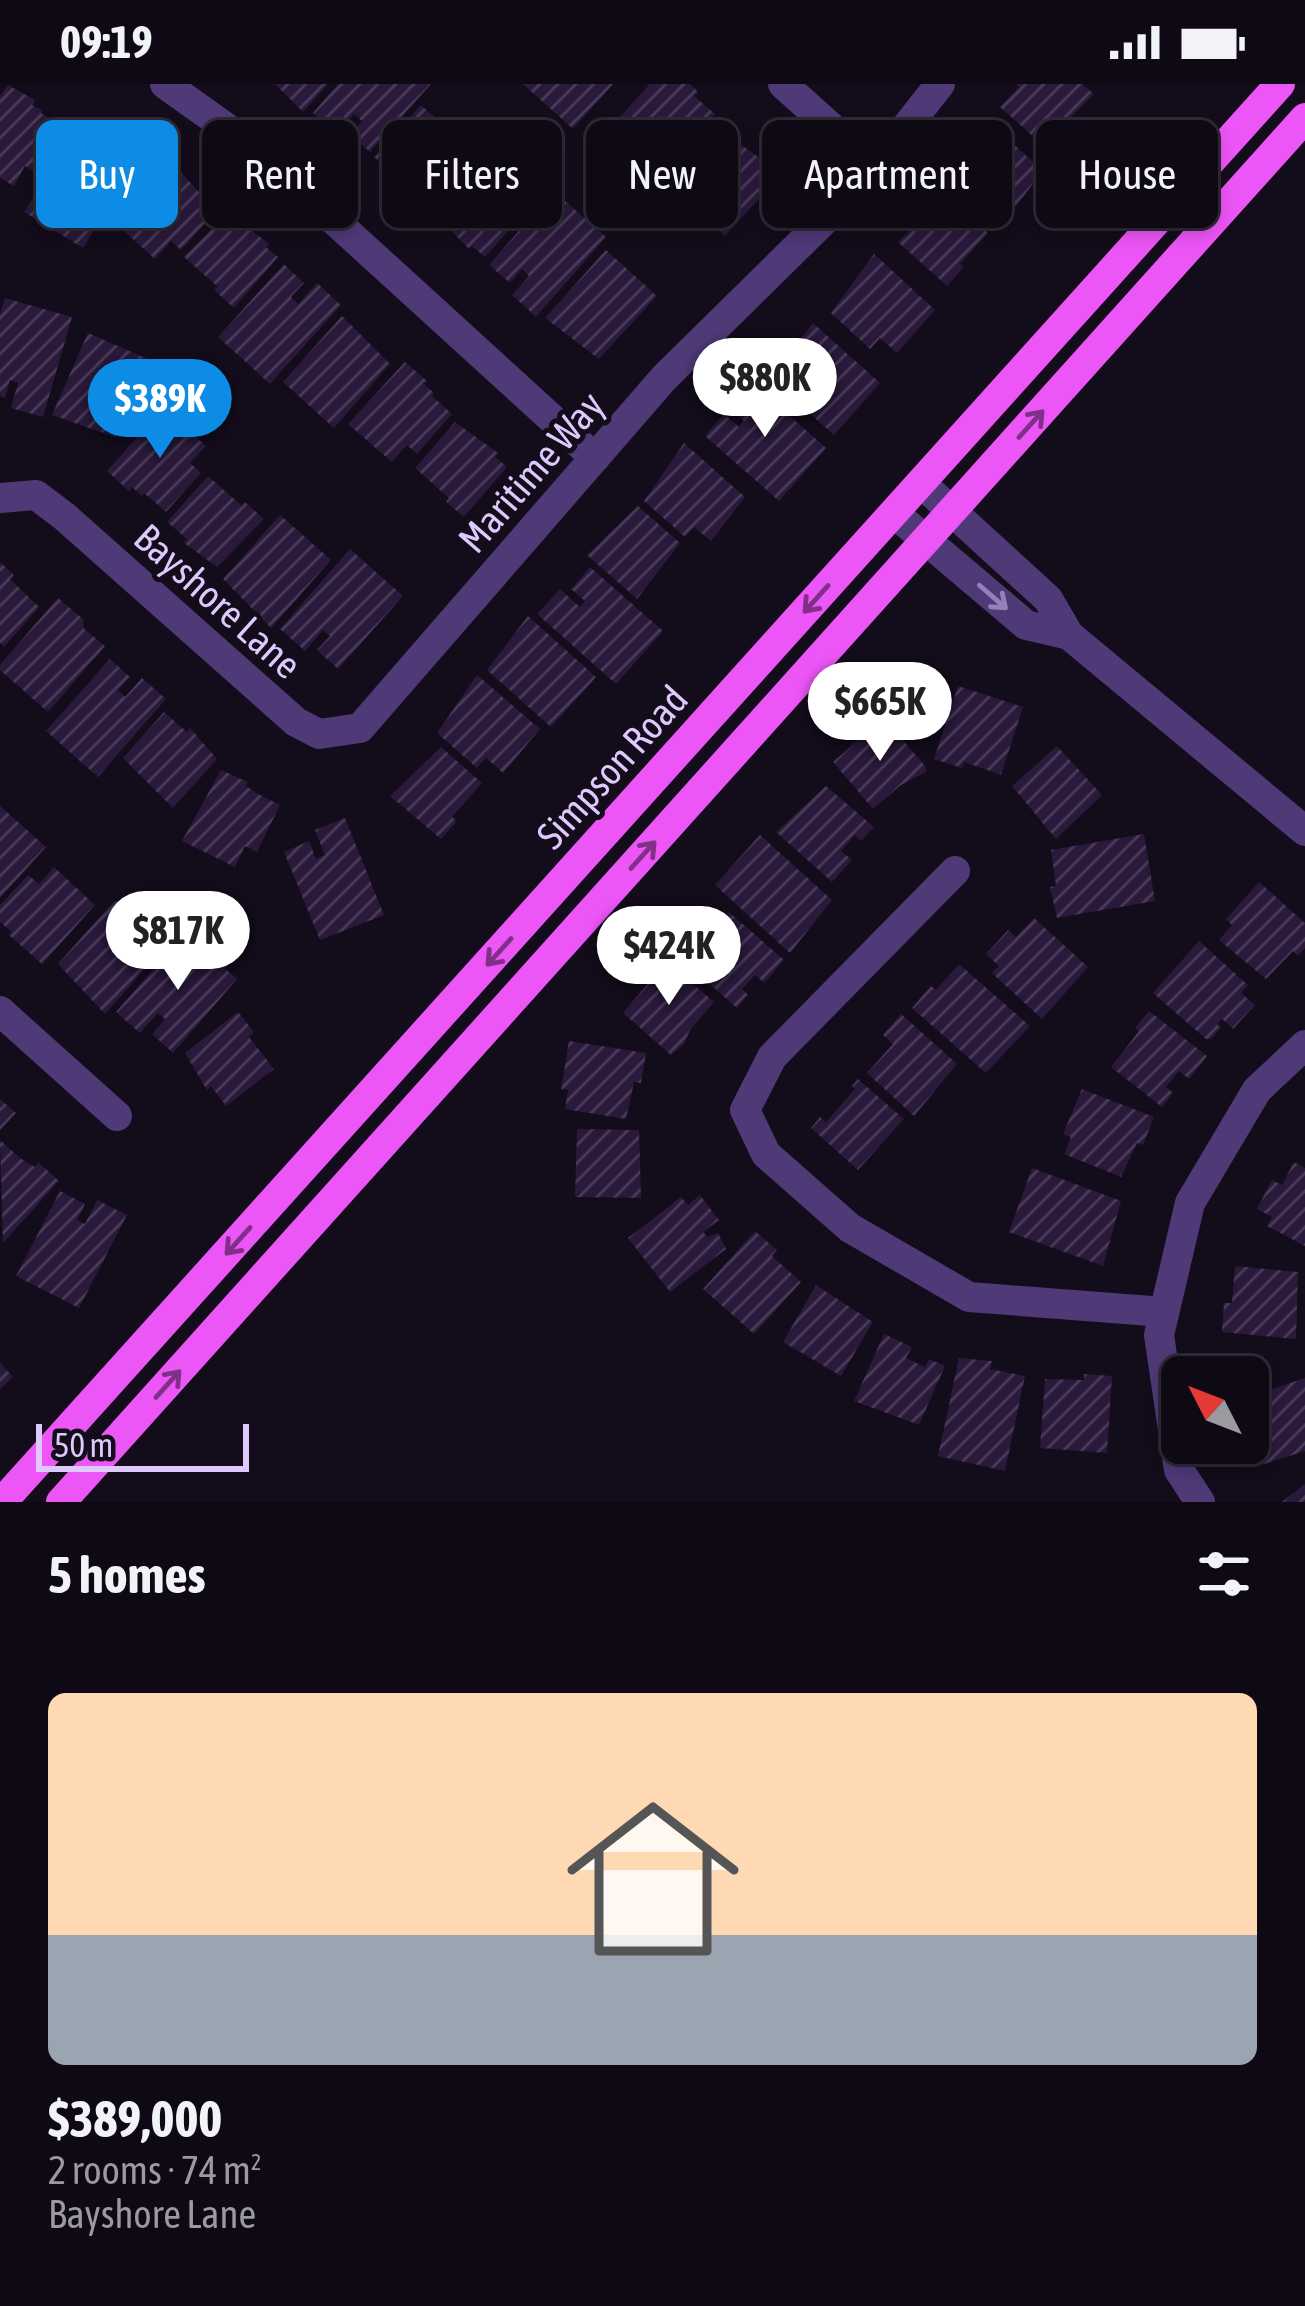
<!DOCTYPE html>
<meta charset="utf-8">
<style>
:root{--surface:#0e0914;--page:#1c1722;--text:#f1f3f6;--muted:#9b9aa0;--line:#2e2a34;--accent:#0c8ce4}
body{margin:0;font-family:"Asap Condensed",sans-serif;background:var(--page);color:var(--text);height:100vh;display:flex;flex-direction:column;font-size:45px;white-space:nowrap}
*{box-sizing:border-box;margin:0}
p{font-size:39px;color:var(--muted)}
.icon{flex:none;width:66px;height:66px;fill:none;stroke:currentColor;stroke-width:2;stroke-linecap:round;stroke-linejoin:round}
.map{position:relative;height:1418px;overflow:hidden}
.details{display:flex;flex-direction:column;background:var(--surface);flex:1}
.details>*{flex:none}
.guide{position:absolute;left:36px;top:36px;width:1233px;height:108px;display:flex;gap:24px}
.needle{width:78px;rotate:312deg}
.fabs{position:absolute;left:1161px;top:1272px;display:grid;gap:24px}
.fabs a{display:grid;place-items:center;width:108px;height:108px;border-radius:18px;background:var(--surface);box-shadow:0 6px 18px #0003,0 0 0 3px var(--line);font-size:60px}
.scale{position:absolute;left:36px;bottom:30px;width:213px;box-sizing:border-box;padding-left:12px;border:6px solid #dec8fc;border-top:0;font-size:33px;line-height:42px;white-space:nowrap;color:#dec8fc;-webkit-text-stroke:9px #130c1b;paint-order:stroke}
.price{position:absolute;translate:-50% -102px;padding:0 27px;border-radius:42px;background:#fff;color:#222;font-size:39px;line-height:78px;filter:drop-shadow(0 3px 6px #0008)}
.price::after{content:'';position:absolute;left:50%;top:72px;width:36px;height:27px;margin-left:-18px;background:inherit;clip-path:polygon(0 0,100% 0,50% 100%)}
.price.on{background:var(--accent);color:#fff}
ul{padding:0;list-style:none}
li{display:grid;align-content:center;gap:24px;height:636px;padding:0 48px}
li+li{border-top:3px solid var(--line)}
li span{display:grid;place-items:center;height:372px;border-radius:18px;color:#555}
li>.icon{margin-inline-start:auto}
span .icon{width:216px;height:216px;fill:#fffc;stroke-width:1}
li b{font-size:51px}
h2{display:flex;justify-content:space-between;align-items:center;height:144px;padding:0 48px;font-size:51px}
.chip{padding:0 42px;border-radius:18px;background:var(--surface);box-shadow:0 6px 18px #0003,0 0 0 3px var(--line);font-size:42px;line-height:108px}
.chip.on{background:var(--accent);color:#fff}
.status{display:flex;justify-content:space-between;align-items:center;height:84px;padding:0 60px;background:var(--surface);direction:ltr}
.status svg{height:33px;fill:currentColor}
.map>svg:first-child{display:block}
.building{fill:url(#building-hatch)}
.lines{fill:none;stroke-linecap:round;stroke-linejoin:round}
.minor{stroke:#4f3977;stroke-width:30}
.major{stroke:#ec55f6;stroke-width:30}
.oneway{stroke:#803088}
.oneway2{stroke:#9680ba}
.labels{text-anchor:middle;stroke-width:10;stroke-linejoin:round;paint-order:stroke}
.street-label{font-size:39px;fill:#dec8fc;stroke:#130c1b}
</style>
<div class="status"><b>09:19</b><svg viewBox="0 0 49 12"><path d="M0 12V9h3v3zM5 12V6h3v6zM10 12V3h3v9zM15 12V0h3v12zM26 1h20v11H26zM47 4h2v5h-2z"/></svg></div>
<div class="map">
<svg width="1305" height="1418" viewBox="0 0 1305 1418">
<defs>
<pattern id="building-hatch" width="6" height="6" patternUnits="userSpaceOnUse" patternTransform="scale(3)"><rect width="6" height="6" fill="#2a193b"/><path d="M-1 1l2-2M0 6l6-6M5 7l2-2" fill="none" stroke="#483958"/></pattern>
</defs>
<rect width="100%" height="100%" fill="#130c1b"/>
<path class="building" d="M275,0H328L303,28Z
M338,0H431L370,68L350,50L362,37L354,30L337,50L313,29Z
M523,0H613L573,45Z
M650,0H690L698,8L694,12L715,30L674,77L620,33Z
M1016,0H1082L1094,10L1043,61L1000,23L1019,3Z
M8,1L35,16L32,21L42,26L41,29L65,43L39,90L25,82L14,102L0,94V12Z
M421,21L463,59L449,74L460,84L423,124L386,95L389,92L383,87L386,84L374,73Z
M986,35L1043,87L1009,131L992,115L982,126L942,90L960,71L957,68L970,54L967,51Z
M725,49L782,90L725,152L685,116L700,99L689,90Z
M72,51L128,91L83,164L24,128Z
M169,75L216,127L181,166L171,157L155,175L113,137Z
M473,80L507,110L510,107L529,124L485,173L472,162L469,165L431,126Z
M554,107L606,153L536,233L512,211L529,192L522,185L510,199L489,181Z
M947,112L988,149L960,180L964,183L947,202L898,158Z
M228,128L269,160L266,163L278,173L234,224L214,206L218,203L184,173Z
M606,166L657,212L599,275L545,234Z
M874,170L935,226L897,269L880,254L870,265L831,229Z
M284,180L304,199L291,213L298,220L317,199L341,221L270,300L218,253Z
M5,214L72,233L43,333L11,324L18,299L10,296L5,314L0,312V230Z
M342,232L390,280L334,344L283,298Z
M813,239L880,299L834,351L770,294Z
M88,249L150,276L115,353L52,331Z
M405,278L427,297L424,300L434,309L432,312L452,330L417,370L407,361L392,378L348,340Z
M746,293L826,364L779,417L705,352L724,330L739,343L744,337L723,318Z
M163,324L206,362L190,379L201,389L166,428L144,409L142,412L132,403L129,407L107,387Z
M455,338L498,369L495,373L507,383L464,433L446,418L449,414L415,384Z
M684,359L745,413L711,457L694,443L685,453L644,417Z
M208,392L242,422L245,418L264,435L217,483L184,459L187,455L167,438Z
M638,422L680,459L637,515L587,471Z
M280,431L331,476L271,544L223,495Z
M350,465L403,512L338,585L317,566L330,552L323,546L305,567L280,545Z
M0,478L14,491L10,495L39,523L4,563L0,559Z
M590,483L663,547L616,600L537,530L560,505L580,523L585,517L571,505Z
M58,514L83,535L84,545L105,562L48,628L0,586V581Z
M528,532L596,593L551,643L487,586Z
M110,575L130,593L118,606L125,613L142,594L166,615L98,693L46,647Z
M477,591L540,645L503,689L486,674L477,684L437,649Z
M958,602L1023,623L1001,691L964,678L962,684L934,675Z
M164,628L187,648L190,644L217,675L173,724L123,674Z
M884,634L926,683V688L901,701L873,725L833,678Z
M1057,662L1102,711L1056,755L1012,702Z
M441,663L482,699L452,733L457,737L441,755L390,712Z
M221,686L248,698L246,702L256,709L280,721L257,768L245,762L235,783L182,757Z
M826,702L874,743L861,757L855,751L841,767L852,776L832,798L776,748Z
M0,722L46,763L0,814Z
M345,734L384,831L320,856L284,768L309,757L316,775L325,771L315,746Z
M1144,750L1155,817L1057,834L1050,803L1056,802L1051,766Z
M760,751L832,816L790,869L715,801Z
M54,783L95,821L42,880L9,851L12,848L0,838V821L28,791L39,800Z
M1259,798L1305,839V864L1298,872L1293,867L1266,895L1219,856L1232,841L1226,835Z
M115,816L165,862L105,930L58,880Z
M729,828L784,876L764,899L755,891L742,905L748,911L737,924L689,882L719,847L715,844Z
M1034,834L1088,883L1042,935L992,889L999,882L986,870L1008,846L1016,853Z
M185,849L237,895L173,969L152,950L165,935L158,929L140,949L116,928Z
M1199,857L1248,901L1241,909L1255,921L1233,945L1222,935L1217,940L1221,944L1211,955H1206L1153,909Z
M667,877L714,918L690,946L684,960L671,971L623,929Z
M959,880L1030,942L986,989L912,924L931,902L936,906Z
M1149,927L1207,972L1189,995L1179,987L1166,1003L1173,1009L1162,1023L1111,983L1139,947L1135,944Z
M238,928L254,948L249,953L274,985L226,1022L211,1002L207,1006L185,969Z
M901,930L957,980L914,1032L867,989L893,960L883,951Z
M569,957L646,969L641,999L634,998L626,1035L565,1025L568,1006L561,1005Z
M858,995L904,1035L858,1086L811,1044L820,1033L826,1038L855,1005L852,1002Z
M1082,1005L1154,1033L1143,1061L1137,1059L1121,1093L1064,1070L1071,1053L1063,1050Z
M0,1015L16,1029L0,1046Z
M577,1045L639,1046L641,1114L575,1113Z
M0,1056L20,1074L35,1083L39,1079L59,1097L3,1159Z
M1294,1078L1305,1084V1162L1267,1142L1272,1133L1257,1125L1272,1096L1282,1101Z
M1032,1084L1121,1117L1103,1182L1009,1148Z
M60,1107L85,1120L77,1136L85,1140L97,1116L127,1131L79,1224L16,1192Z
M700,1111L719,1136L703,1148L708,1153L718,1149L726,1165L670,1208L628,1154L681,1113L688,1121Z
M755,1147L777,1166L772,1172L801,1198L754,1250L703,1205Z
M1235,1182L1298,1188L1296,1255L1222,1248L1224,1219H1232Z
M816,1201L873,1238L841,1292L783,1258Z
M884,1250L912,1263L906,1274L925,1283L929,1275L945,1282L919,1341L854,1317Z
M959,1274L992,1277L990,1285L1025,1292L1005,1387L938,1372Z
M0,1279L13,1293L0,1305Z
M1084,1290L1112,1292L1107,1369L1040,1364L1045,1295L1084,1296Z
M1305,1294V1367L1255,1383L1247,1359L1248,1313Z
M1305,1400V1418H1282Z"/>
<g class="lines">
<path class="minor" d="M165,0L256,65L595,374
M783,0L875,83
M921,399L1048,515L1069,551L1305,747
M0,414L36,411L65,433L296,638L319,650L360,644L664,294L863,98L940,0
M894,429L1026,541L1069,551
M955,787L772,973L745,1026L766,1070L850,1144L969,1213L1164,1228
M0,927L117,1032
M1200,1418L1179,1386L1159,1251L1190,1119L1257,1006L1305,961"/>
<path class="major" d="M2,1418L1280,0
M61,1418L1305,34"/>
</g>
<defs><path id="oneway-shaft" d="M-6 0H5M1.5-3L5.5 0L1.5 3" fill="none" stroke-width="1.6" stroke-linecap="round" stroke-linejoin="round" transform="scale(3)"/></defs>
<g class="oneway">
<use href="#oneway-shaft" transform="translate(1031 340) rotate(-48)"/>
<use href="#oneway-shaft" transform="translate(816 515) rotate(132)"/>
<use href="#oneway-shaft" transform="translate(643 771) rotate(-48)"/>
<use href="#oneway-shaft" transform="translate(499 868) rotate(132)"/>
<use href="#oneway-shaft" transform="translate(238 1157) rotate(132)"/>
<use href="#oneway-shaft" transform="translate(168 1300) rotate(-48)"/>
</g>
<use class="oneway2" href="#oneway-shaft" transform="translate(993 513) rotate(41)"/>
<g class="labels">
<g class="street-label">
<text transform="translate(531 388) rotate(-49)" y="14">Maritime Way</text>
<text transform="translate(218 517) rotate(42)" y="14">Bayshore Lane</text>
<text transform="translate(612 683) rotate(-48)" y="14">Simpson Road</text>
</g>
</g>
</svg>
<div class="fabs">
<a><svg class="needle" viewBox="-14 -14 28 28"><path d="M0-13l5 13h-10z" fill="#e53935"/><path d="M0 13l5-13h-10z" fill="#9b9aa0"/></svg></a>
</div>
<div class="scale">50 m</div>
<b class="price" style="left:765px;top:356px">$880K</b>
<b class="price on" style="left:160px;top:377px">$389K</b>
<b class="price" style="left:880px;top:680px">$665K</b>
<b class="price" style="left:178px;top:909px">$817K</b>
<b class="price" style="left:669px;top:924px">$424K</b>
<div class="guide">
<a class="chip on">Buy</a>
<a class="chip">Rent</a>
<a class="chip">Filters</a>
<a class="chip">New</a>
<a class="chip">Apartment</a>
<a class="chip">House</a>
</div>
</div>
<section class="details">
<h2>5 homes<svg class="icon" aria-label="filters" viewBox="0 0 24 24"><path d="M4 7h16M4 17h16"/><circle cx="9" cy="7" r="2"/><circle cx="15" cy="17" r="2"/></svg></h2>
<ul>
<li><span style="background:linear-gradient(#ffd9b3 65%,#9aa5b1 0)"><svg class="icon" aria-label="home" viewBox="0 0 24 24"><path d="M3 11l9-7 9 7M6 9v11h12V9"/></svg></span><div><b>$389,000</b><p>2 rooms · 74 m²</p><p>Bayshore Lane</p></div></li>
</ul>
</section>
